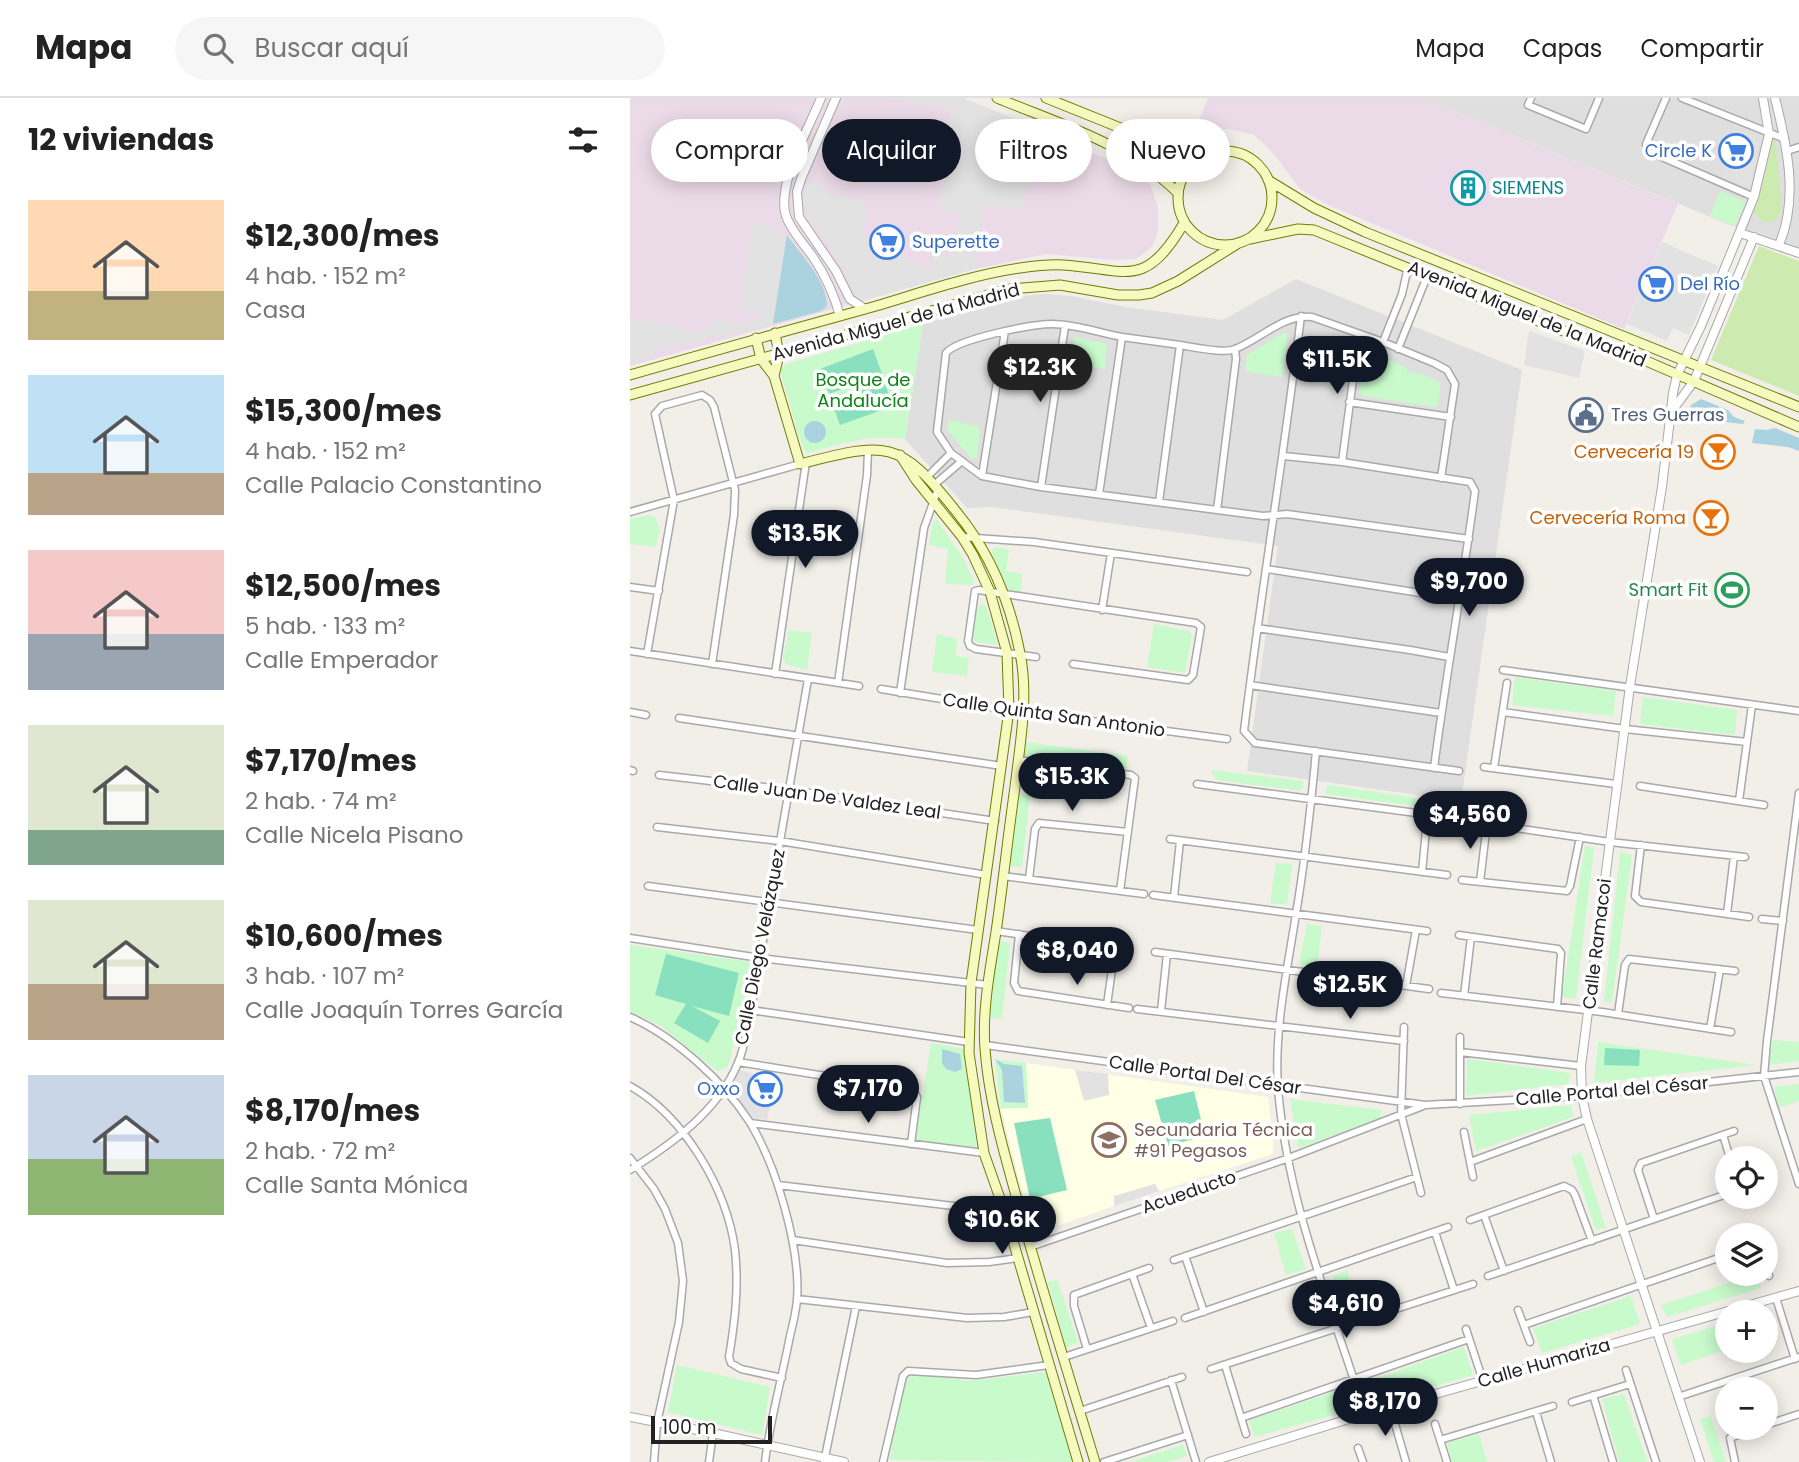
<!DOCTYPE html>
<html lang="es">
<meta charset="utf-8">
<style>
:root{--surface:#fff;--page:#f6f6f6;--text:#222;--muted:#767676;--line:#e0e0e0;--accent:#111827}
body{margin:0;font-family:Poppins,sans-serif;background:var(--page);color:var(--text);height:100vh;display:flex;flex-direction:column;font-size:26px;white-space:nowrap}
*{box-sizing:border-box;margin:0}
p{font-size:23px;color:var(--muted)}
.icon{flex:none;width:38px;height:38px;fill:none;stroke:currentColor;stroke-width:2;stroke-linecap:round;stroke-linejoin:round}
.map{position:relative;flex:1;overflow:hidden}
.details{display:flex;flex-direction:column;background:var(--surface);width:630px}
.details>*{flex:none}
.hud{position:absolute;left:21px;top:21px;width:665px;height:63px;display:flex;gap:14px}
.fabs{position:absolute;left:1085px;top:1048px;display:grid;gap:14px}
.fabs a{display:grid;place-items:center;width:63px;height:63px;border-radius:50%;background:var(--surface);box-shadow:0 4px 18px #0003;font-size:35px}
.scale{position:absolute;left:21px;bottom:18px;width:121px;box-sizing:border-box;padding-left:7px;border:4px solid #222;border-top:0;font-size:19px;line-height:24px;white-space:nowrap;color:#222;-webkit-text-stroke:5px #fff;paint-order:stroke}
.price{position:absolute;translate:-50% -60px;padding:0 16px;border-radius:24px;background:var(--accent);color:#fff;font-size:23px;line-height:46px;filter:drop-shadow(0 2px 4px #0008)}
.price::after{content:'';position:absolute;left:50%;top:42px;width:21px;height:16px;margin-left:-10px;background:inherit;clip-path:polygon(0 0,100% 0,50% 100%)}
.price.on{background:#222;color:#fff}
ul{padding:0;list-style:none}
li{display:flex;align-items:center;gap:21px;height:175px;padding:0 28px}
li span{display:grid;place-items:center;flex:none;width:196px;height:140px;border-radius:0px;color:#555}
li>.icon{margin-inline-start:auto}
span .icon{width:84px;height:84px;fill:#fffc;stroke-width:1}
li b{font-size:30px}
h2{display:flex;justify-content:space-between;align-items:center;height:84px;padding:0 28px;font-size:30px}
.tag{padding:0 24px;border-radius:32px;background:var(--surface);box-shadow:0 4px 18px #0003;font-size:24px;line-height:63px}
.tag.on{background:var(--accent);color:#fff}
header{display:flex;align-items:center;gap:42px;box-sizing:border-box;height:98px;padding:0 35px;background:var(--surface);border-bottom:2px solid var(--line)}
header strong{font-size:33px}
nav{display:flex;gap:38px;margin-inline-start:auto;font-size:24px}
.search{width:490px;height:63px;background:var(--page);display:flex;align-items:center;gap:18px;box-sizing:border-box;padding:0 24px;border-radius:38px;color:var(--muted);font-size:26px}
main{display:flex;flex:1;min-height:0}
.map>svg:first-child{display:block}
.residential{fill:#e0dfdf}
.industrial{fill:#ebdbe8}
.education{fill:#ffffe5}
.grass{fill:#cdebb0}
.park{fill:#c8facc}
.pitch{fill:#88e0be}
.parking{fill:#e2e2e2}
.water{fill:#aad3df}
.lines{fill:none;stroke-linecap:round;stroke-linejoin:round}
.minor-casing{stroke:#a9a9a9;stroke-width:9}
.tertiary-casing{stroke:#a9a9a9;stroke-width:10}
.secondary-casing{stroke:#707d05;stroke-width:11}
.minor{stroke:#fff;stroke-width:6}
.tertiary{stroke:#fff;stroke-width:8}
.secondary{stroke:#f7fabf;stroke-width:9}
.labels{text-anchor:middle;stroke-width:7;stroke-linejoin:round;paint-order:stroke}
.shop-label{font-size:18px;fill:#366cbe;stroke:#fff;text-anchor:end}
.culture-label{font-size:18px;fill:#0d838f;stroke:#fff;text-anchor:start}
.street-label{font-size:18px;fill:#222;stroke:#fff}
.park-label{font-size:18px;fill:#0c8416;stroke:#fff}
.service-label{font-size:18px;fill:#4e5e75;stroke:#fff;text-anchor:start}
.food-label{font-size:18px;fill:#c56008;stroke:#fff;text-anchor:end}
.leisure-label{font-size:18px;fill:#27864d;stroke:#fff;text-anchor:end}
.education-label{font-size:18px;fill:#785e54;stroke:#fff;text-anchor:start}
</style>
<header>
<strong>Mapa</strong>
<div class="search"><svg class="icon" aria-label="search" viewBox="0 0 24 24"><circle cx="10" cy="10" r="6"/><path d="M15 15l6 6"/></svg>Buscar aquí</div>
<nav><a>Mapa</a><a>Capas</a><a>Compartir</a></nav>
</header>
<main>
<section class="details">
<h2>12 viviendas<svg class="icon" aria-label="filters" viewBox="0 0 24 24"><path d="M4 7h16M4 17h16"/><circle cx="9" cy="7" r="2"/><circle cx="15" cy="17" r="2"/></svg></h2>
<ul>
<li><span style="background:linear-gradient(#ffd9b3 65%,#c2b280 0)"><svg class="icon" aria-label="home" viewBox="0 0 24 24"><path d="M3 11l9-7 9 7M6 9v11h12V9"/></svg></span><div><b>$12,300/mes</b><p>4 hab. · 152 m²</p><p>Casa</p></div></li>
<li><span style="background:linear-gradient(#bfe0f5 70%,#b9a48a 0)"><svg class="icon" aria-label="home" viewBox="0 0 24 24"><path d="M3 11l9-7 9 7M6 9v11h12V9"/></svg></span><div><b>$15,300/mes</b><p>4 hab. · 152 m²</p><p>Calle Palacio Constantino</p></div></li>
<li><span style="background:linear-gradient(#f6c9c9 60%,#9aa5b1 0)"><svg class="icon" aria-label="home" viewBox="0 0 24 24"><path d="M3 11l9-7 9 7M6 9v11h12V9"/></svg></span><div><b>$12,500/mes</b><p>5 hab. · 133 m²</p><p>Calle Emperador</p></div></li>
<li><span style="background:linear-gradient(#dfe7d0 75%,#7fa58c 0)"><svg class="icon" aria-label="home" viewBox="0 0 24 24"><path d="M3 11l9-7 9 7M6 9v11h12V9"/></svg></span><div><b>$7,170/mes</b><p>2 hab. · 74 m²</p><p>Calle Nicela Pisano</p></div></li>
<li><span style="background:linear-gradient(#dfe7d0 60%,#b9a48a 0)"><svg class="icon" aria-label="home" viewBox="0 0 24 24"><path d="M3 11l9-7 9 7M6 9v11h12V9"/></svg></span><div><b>$10,600/mes</b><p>3 hab. · 107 m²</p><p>Calle Joaquín Torres García</p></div></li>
<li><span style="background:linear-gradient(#c9d6e8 60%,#8fb573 0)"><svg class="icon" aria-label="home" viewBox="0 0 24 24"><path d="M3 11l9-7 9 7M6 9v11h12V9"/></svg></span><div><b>$8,170/mes</b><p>2 hab. · 72 m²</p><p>Calle Santa Mónica</p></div></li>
</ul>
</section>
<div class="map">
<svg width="1169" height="1364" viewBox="0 0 1169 1364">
<rect width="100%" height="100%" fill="#f2efe9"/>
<path class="residential" d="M792,0H1169V152L1105,129Z
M666,181L892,272L831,703L617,673L648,448L362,409L337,410L275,341L293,226L391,198L414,196L441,198L496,209L593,222Z"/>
<path class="industrial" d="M0,0H333L510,75L521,88L528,110V133L522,149L506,161L483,162L416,156L345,171L0,268Z
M578,0H792L1048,106L994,231L696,106L670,91L643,55L624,37L598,31L565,32Z"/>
<path class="education" d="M396,965L638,999L641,1026L635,1030V1038L643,1042V1056L529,1093L525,1086L484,1098V1108L403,1136L371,1011L398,1010Z"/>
<path class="grass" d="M1141,42H1145L1146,47L1152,110C1148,127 1134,129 1124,115L1134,82Z
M1129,148L1169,163V298L1081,262Z"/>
<path class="park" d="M1090,93L1115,104L1105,128L1080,118Z
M293,226L275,341C236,336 212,346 176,355L169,339L150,272L156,266Z
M653,235L658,236L652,279L615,273L617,257Z
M444,239L477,246L475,271L440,267Z
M740,253L777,270V274C789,275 800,278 810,285L808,307L805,309L733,298L729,294L736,256Z
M319,322L350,329L347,359L342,361L317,332Z
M18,417L25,419L30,431L26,449L0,446V421Z
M307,422L333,460L344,483L342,487L315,486L318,451L299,447L303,423Z
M365,449L379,452L376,473L392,476L391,495L379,493L361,454Z
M352,506L356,508L368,547L345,544L342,538L348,509Z
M524,526L559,533L562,537L555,575L517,569Z
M159,532L182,535L177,572L156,566L153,561Z
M307,536L327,541L326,558L339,560L337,578L302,574Z
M885,579L986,593L983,618L882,607Z
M1013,599L1107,612L1105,637L1010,626Z
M397,644L498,658L496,672L394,660Z
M581,672L673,683L672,693L586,682Z
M697,687L786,700L785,708L695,696Z
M388,696L400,697L392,769L380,768Z
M955,748L964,750L946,901L932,899Z
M990,754L1002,757L982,904H974Z
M646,765L662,766L657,806H640Z
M677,826L692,828L687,869L669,866Z
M369,843L380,845L372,921L359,919Z
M0,847L121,864L111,918L98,969L87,973L31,928L0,913Z
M1143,942L1169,944V963L1139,967Z
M968,944L1126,967L964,985Z
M301,945L335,951L347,1051L285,1043Z
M365,961L396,965L398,1010H371Z
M837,961L940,975L939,986L836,998Z
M1169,986V1003L1148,1010L1144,989Z
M660,1001L751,1012V1020L668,1050Z
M941,1007L943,1019L846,1053L839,1017Z
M951,1054L976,1130L966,1132L941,1059Z
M662,1131L676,1171L656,1177L644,1135Z
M717,1172L729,1212L714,1217L703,1178Z
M1126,1176L1131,1190L1037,1219L1031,1207Z
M427,1182L448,1244L436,1250L418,1184Z
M1001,1198L1010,1226L912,1255L903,1230Z
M1097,1225V1251L1051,1267L1042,1241Z
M834,1249L843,1277L743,1306L737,1284Z
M47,1267L140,1289L132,1337L38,1314Z
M415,1274L443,1364L260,1362L271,1291L275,1283L282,1278L290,1276L341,1283Z
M717,1290L725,1311L624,1339L619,1322Z
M994,1296L1017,1364H989L972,1301Z
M1081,1318L1096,1364H1084L1070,1321Z
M849,1336L857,1364H822L817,1345Z
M553,1347L557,1358L537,1364H500Z"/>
<path class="pitch" d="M243,251L252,276L199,296L190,271Z
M254,283L263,308L210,327L201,302Z
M36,856L109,875L99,918L62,908L90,923L78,945L44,925L56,906L25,897Z
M975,950L1010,952L1009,968L974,967Z
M564,993L575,1038L538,1048L525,1002Z
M420,1020L437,1092L400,1101L384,1025Z"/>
<path class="parking" d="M253,0H333L421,36L390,111L354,106L345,171L234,202L226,198L205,155L179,121L175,111L174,100L178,83L194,85V95L237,103L233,134L247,153L272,156L300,174L303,153L323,156L329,115L309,112L321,10Z
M1110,32L1127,39L1130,44L1119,88L1091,78Z
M122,126L148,130L147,136L157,137L143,226L36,249L30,248L23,250L24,257L0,265V221L53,229L56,236L81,230L80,224L98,220L100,227L127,221L128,214L109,211Z
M1032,144L1088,168L1059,237L1043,230L1037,243L997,226Z
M899,233L955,253L949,280L894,267Z
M107,971L124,976L122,985L131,997L142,1000L137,1022L121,1020L104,994L103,987Z
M445,972L478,976L479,997L454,1003Z
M525,1086L529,1093L484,1108V1098Z"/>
<path class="water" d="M157,137C171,157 197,183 197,208L191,213L143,226Z
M1071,301L1098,312L1104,319L1115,323L1113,326L1058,320L1061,307Z
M174 334a11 11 0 1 1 22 0a11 11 0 1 1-22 0Z
M1145,330L1169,340V353L1158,349L1122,345L1125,331L1137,332Z
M312,951L330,956L332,971L325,974L316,971L312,965Z
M365,961L374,966L392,968L395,1005L374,1004L372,972Z"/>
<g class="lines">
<g class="minor-casing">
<path id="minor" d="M901,0L898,7L956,31L969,0
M1036,0L1016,46L1018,53L1124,99
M1052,0L1155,41
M1157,53L1169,49
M671,218C654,357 631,494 614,633L625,645L829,673
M492,239C470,235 445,226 422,226C402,226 327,241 316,255L307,334L321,355L352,378L411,389L633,418L657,416L839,441
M753,244L772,196L778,169
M768,251L798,176
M719,304L821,319
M654,358L712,364L840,384L845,393C833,485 816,577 804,670
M712,364L729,237
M352,378L375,233
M297,379L321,355
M304,387L332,363
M411,389L435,228
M469,396L492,239L550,247
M529,404L550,247C563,249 594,256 605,251C631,241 653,216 682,219L753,244L804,265L817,272L825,286L811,380
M587,412L606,261L605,251
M0,414L170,366
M332,439L404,444L617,474
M637,471L829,501
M0,489L29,493
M472,512L481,455
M627,530L780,552L819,559
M0,553L229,588
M17,556L44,402L25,316L32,308L72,297L80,302L84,309L105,392L104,417L82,566
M406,559L346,551L340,548L338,543L345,493L349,492L566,525L571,529L563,577L558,582L443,566
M873,572L1169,613
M145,576L176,364
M208,585L237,377L238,352
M620,587L811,615
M251,591L379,612L597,641
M270,595L294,430L308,391
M0,614L16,617
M873,614L995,631L1117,644
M49,620L372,668
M686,653C681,708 675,762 666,816C657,873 644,932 648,990C657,1104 701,1208 735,1316
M388,662L501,677L505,680L490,793
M854,669L986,686
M864,670L877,585
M0,672L3,673
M29,677L159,692L365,723
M567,686L794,716L797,721L792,774
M1010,688L1134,707
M1169,695L1137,943L1134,978L1169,1086
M1109,703L1122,607
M845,724L980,744L1115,759
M27,729L150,743L357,777
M540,741L817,777
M1011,747L1005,798L1011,804L1119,819
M373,778L514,796
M399,781L405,731L409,725L498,734
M832,782L937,793L940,788L950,739
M850,784L857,725
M18,788L348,832
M523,797L797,833
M544,799L550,743
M1097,816L1104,758
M1132,821L1153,823
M366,833L496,852
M389,836L384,885L388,893L499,910
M829,837L928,851L931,855L927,909
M0,840L130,860L358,887
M525,854L799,891
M776,888L786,832
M811,895L972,914L1101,934
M834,898L841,839
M477,907L485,850
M507,911L774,943
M121,912L339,944
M531,913L537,856
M988,916L995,867L999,861L1105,873
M0,919C44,938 93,983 119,1023C146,1066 171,1151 167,1202C166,1214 163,1226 160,1238C152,1280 140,1322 135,1364
M774,929L771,1016L791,1095
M1080,931L1090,871
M830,939V1006
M355,947L795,1007L952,998L1169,974
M830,954L951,968
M108,964L283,992L287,999L281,1046
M0,988C54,1018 97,1091 105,1152C109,1189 105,1223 99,1259L101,1265L111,1271L152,1280
M120,1025L354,1055
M834,1034L843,1079
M1093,1037L1100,1060
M0,1060L24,1091L35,1111L48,1145L53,1183L49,1224L27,1325L24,1364
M840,1064L957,1021
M0,1072C42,1046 88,1013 108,965C115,949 117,929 121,912L178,581
M148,1087L332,1109H373
M854,1117L874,1173
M1024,1121L1008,1072L1011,1065L1104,1033
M840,1122L934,1088L942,1092L945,1097L962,1143
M1126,1133L1127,1138
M805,1134L824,1192
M163,1142L317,1165L359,1164L388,1160
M400,1149L656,1061L793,1008
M555,1158L574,1214
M544,1162L787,1079
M1136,1166L1139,1178
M502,1176L521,1230
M858,1178L1097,1096
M1146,1200L1165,1261
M167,1201L337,1220L374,1219L403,1214
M888,1212L900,1244
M555,1220L818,1129
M894,1227L1097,1157
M836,1231L853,1283
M457,1251L444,1208V1197L519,1170
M434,1259L543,1223
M595,1267L616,1336
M581,1271L843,1186
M996,1272L1026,1364
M541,1282L566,1364
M963,1297L983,1364
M1048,1299L1169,1259
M942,1304L1000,1286
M760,1309L776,1364
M450,1313L552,1279
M906,1314L921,1364
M611,1320L839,1241
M805,1326L817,1364
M1136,1327L1169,1316
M810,1342L923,1308
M728,1350L733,1364
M79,1364L83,1335
M194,1364L226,1208
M253,1364L273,1278L278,1273L346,1277L419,1267
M474,1364L558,1337
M1105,1364L1100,1340L1128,1330"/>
</g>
<g class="tertiary-casing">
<path id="tertiary" d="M191,0C179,30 146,87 156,118C161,133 174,146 183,159C195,177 204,196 210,218
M206,0L171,81L167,94L169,119L206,173L220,201L235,211
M1145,0C1157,48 1169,100 1149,147
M1110,135L1169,155
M1042,313L1064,283L1124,139
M0,1319L83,1335L214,1364
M579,1364L735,1316L1169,1193
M1070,1364L957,1021L952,998L951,968L1000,588L1032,389L1043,295L1047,277L1071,228L1124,99L1139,36L1133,0"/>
</g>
<g class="secondary-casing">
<path id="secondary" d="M367,0C430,26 498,46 547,94
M416,0L503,35L580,55
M548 100a47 47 0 1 1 94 0a47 47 0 1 1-94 0Z
M638,82L684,110L735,134L1169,309
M620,141L668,131L684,132L928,231L1007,259L1169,329
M126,240L131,261L144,278L170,366C256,344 268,340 325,412C359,453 380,503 390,555C399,598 390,646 385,689C378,737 373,786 366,834C360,872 352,912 355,951C359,1004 374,1054 388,1105C412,1192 439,1278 465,1364
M0,277C82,253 164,231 246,208C293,194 342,177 390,170C404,168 419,166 433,167C497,171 514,193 554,125
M144,278L149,257L145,235
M0,297L380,191L430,187L488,197H509L522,195L548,183L607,146
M270,357L286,382L332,439L343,457L360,494L377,555L379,612L341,885L339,955L354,1055L373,1109L448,1364"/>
</g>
<use href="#minor" class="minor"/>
<use href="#tertiary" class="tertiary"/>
<use href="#secondary" class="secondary"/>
</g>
<defs>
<g id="supermarket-ring" transform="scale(1.75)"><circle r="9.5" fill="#fff" stroke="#3f7fe0" stroke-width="1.5"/><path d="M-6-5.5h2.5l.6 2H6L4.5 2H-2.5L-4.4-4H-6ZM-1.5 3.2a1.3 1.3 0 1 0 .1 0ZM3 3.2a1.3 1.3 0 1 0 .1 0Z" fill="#3f7fe0"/></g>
<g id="building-ring" transform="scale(1.75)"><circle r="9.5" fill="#fff" stroke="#0f9aa8" stroke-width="1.5"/><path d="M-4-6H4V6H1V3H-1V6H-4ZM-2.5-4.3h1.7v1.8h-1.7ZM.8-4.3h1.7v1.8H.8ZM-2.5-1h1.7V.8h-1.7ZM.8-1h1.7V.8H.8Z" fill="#0f9aa8"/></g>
<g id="civic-ring" transform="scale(1.75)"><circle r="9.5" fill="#fff" stroke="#5c6f8a" stroke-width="1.5"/><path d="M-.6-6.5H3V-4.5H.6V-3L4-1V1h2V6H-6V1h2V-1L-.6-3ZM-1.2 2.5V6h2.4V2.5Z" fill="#5c6f8a"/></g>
<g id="bar-ring" transform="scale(1.75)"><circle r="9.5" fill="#fff" stroke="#e8710a" stroke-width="1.5"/><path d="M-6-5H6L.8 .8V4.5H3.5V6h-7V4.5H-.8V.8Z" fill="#e8710a"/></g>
<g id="stadium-ring" transform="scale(1.75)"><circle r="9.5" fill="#fff" stroke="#2e9e5b" stroke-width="1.5"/><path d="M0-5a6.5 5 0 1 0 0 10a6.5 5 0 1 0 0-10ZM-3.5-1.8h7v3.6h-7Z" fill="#2e9e5b"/></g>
<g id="school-ring" transform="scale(1.75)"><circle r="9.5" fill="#fff" stroke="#8d6e63" stroke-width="1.5"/><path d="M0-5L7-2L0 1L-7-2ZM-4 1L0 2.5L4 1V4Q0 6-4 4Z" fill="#8d6e63"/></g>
</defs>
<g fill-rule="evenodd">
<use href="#supermarket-ring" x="1106" y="53"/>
<use href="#building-ring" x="838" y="90"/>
<use href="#supermarket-ring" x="257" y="144"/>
<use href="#supermarket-ring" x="1026" y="186"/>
<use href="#civic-ring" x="956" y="317"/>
<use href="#bar-ring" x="1088" y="354"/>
<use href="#bar-ring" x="1081" y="420"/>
<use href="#stadium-ring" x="1102" y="492"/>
<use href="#supermarket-ring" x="135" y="991"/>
<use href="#school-ring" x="479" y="1042"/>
</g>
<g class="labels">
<g class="shop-label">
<text x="1082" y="59">Circle K</text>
<text x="282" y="150" text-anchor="start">Superette</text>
<text x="1050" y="192" text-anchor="start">Del Río</text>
<text x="110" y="997">Oxxo</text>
</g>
<g class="culture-label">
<text x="862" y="96">SIEMENS</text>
</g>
<g class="street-label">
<text transform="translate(897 216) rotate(22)" y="6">Avenida Miguel de la Madrid</text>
<text transform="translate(266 224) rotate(-15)" y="6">Avenida Miguel de la Madrid</text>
<text transform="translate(424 617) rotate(8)" y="6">Calle Quinta San Antonio</text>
<text transform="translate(197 699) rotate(8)" y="6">Calle Juan De Valdez Leal</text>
<text transform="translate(967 846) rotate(-83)" y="6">Calle Ramacoi</text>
<text transform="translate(130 849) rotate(-79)" y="6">Calle Diego Velázquez</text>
<text transform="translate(575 977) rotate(8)" y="6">Calle Portal Del César</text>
<text transform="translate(982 993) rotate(-5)" y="6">Calle Portal del César</text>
<text transform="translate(559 1094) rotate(-19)" y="6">Acueducto</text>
<text transform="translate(914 1265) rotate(-16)" y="6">Calle Humariza</text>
</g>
<g class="park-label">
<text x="233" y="288">Bosque de<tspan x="233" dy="21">Andalucía</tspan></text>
</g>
<g class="service-label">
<text x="981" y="323">Tres Guerras</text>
</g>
<g class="food-label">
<text x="1064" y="360">Cervecería 19</text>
<text x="1056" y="426">Cervecería Roma</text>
</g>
<g class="leisure-label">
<text x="1078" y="498">Smart Fit</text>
</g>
<g class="education-label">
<text x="504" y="1038">Secundaria Técnica<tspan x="504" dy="21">#91 Pegasos</tspan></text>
</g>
</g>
</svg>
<div class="fabs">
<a><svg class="icon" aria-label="locate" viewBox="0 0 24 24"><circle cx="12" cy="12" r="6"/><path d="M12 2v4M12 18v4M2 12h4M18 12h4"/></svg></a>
<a><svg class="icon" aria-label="layers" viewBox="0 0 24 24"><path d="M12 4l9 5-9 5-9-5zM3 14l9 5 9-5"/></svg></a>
<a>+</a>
<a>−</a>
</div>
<div class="scale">100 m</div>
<b class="price" style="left:707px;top:298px">$11.5K</b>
<b class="price on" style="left:410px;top:306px">$12.3K</b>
<b class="price" style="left:175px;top:472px">$13.5K</b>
<b class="price" style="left:839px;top:520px">$9,700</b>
<b class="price" style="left:442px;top:715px">$15.3K</b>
<b class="price" style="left:840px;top:753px">$4,560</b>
<b class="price" style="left:447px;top:889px">$8,040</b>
<b class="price" style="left:720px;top:923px">$12.5K</b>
<b class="price" style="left:238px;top:1027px">$7,170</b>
<b class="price" style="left:372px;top:1158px">$10.6K</b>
<b class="price" style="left:716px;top:1242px">$4,610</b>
<b class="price" style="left:755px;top:1340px">$8,170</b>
<div class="hud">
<a class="tag">Comprar</a>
<a class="tag on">Alquilar</a>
<a class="tag">Filtros</a>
<a class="tag">Nuevo</a>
</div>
</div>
</main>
